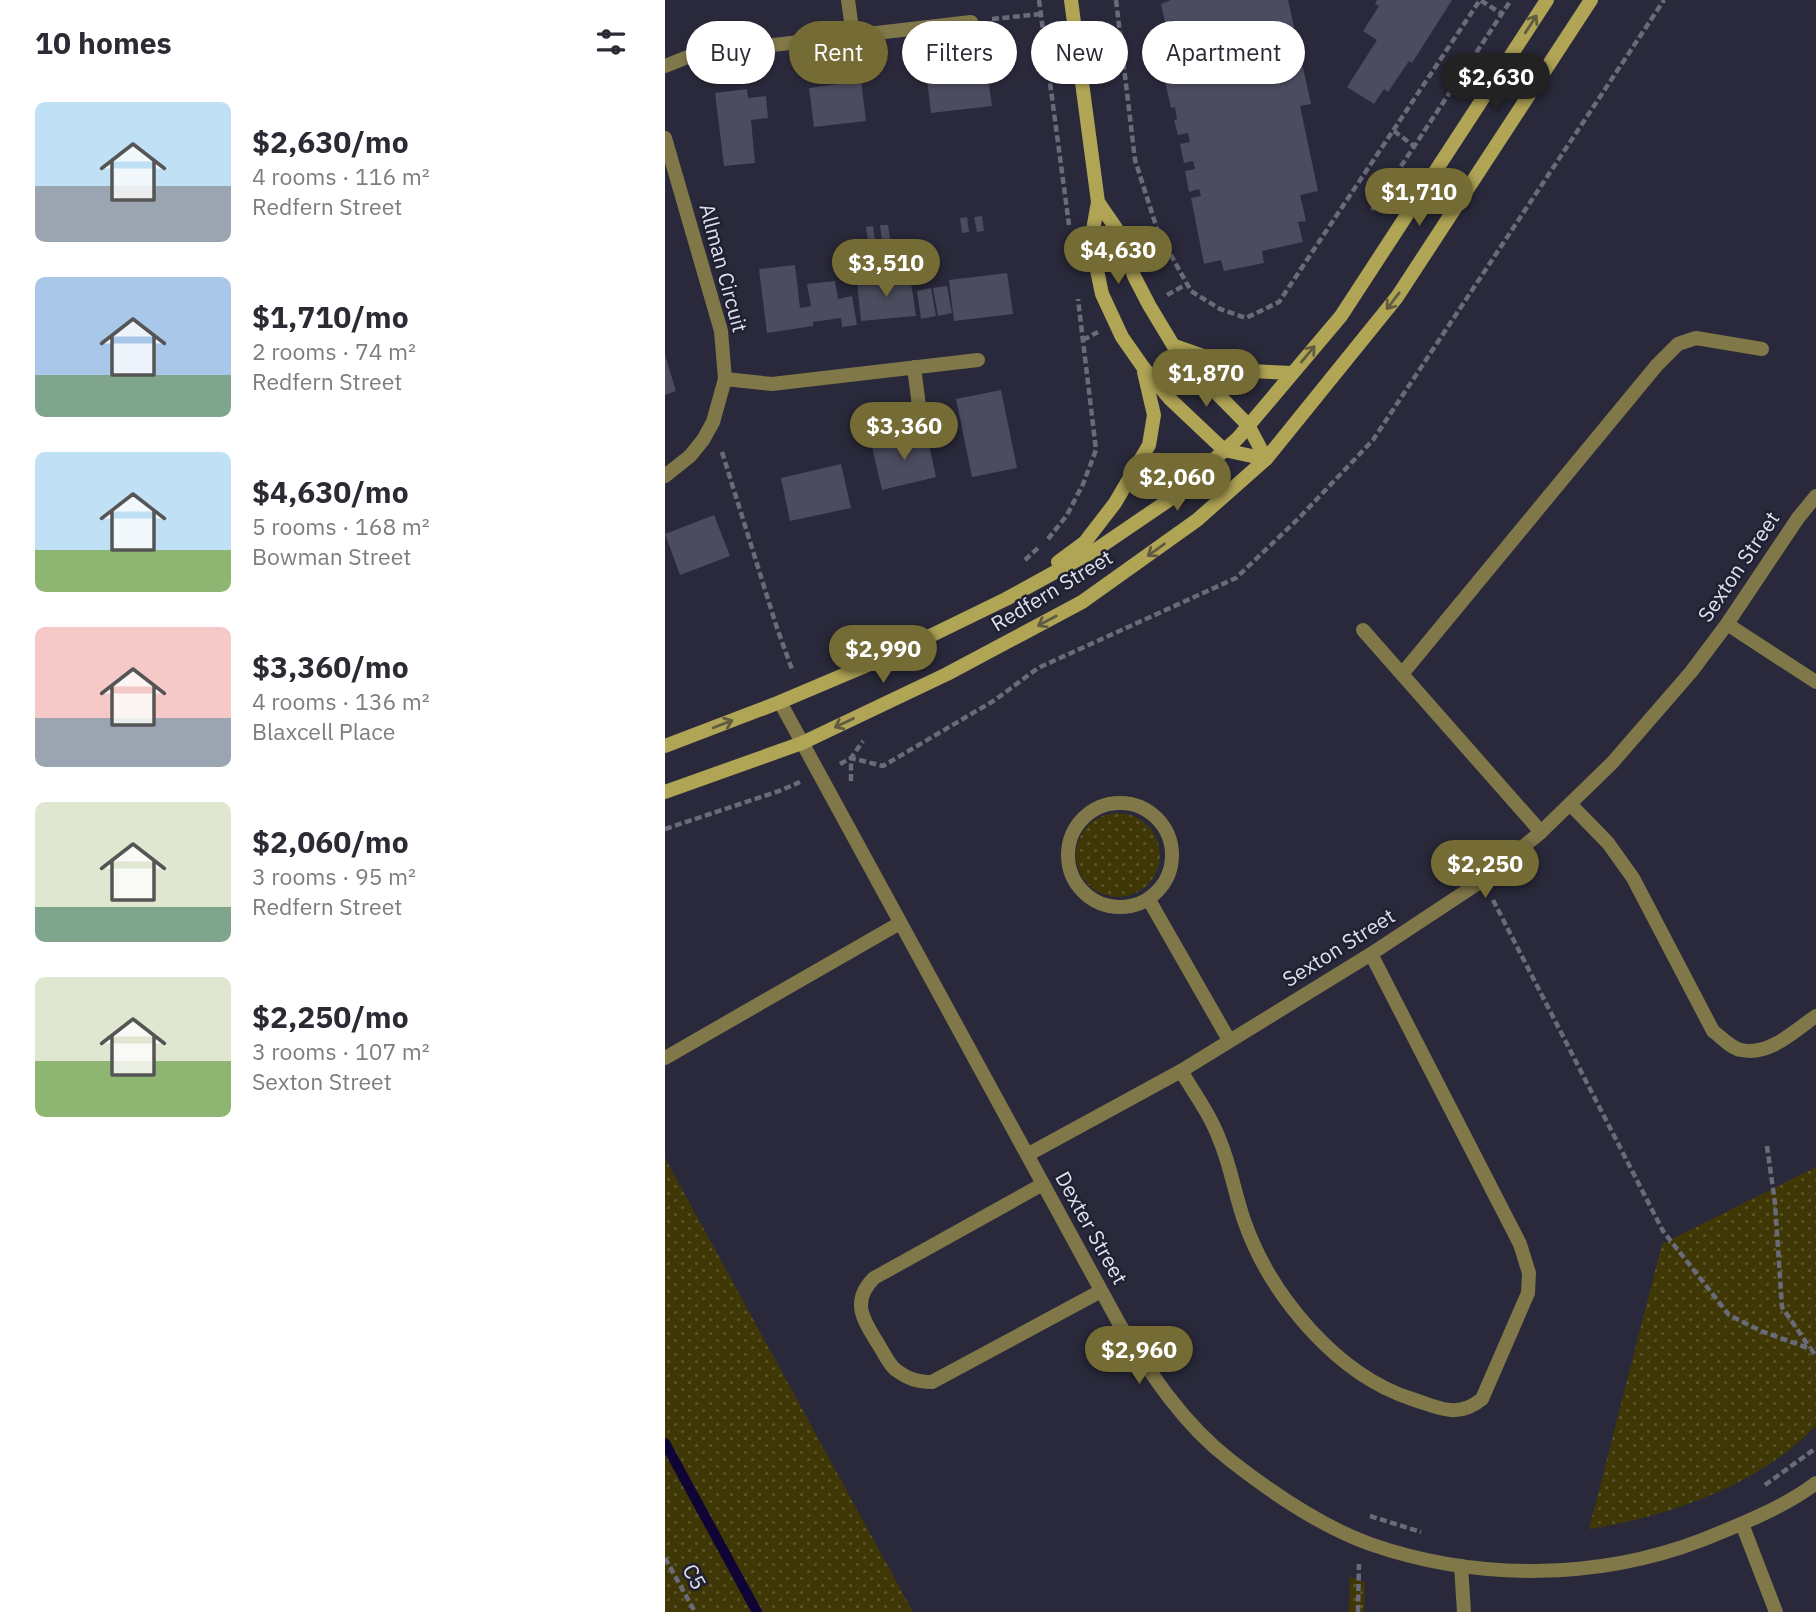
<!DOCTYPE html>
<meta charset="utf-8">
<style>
:root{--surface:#fff;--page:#f2f2f3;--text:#2b2b33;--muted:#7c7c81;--accent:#746b35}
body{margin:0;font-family:"IBM Plex Sans",sans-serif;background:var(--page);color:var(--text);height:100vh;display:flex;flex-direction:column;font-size:26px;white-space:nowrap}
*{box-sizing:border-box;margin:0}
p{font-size:23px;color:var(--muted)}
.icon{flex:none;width:38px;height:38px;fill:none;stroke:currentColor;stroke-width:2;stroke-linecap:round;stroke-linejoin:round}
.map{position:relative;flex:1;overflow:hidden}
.side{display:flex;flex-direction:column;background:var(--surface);width:665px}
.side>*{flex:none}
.guide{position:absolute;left:21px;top:21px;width:665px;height:63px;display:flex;gap:14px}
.price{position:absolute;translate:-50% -60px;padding:0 16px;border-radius:24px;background:var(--accent);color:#fff;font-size:23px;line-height:46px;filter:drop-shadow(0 2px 4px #0008)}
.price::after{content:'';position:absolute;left:50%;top:42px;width:21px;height:16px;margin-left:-10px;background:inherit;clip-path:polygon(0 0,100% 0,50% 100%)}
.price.current{background:#222;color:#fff}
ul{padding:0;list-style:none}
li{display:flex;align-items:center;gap:21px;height:175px;padding:0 35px}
li span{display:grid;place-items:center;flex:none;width:196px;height:140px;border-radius:10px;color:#555}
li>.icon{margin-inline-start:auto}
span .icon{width:84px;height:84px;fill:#fffc;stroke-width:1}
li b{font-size:30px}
h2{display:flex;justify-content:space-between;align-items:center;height:84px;padding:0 35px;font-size:30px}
.chip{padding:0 24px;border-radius:32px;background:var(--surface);box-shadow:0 2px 5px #0004;font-size:24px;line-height:63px}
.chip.current{background:var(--accent);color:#fff}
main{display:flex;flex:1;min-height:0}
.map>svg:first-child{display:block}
.park{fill:url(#park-dots)}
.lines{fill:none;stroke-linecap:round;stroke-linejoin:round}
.stream{stroke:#0e0435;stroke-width:10}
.building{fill:#4b4c5f}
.path{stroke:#696a7a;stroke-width:4.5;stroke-dasharray:7 3.5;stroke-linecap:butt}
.lane{stroke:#807849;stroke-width:14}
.street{stroke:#807849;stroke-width:14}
.secondary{stroke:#b0a455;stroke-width:14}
.oneway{stroke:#605b41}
.labels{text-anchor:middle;stroke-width:5;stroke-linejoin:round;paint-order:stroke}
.street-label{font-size:21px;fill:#dfe0ec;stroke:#1f2031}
</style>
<main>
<section class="side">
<h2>10 homes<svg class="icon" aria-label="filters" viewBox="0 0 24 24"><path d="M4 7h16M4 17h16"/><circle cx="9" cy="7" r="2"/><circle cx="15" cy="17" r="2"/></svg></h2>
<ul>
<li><span style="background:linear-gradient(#bfe0f5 60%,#9aa5b1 0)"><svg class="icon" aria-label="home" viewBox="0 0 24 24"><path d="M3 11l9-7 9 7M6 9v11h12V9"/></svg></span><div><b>$2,630/mo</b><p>4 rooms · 116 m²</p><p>Redfern Street</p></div></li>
<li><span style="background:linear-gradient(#a9c7e8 70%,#7fa58c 0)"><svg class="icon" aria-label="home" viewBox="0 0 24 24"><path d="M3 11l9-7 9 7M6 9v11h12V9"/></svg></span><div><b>$1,710/mo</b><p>2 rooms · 74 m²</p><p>Redfern Street</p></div></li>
<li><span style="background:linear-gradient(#bfe0f5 70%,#8fb573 0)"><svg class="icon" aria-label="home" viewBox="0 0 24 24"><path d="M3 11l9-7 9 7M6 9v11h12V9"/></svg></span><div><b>$4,630/mo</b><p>5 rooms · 168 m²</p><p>Bowman Street</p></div></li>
<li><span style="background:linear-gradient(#f6c9c9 65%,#9aa5b1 0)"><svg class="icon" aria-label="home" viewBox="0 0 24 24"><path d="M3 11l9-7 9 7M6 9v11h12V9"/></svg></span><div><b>$3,360/mo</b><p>4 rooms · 136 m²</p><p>Blaxcell Place</p></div></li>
<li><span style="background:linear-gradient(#dfe7d0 75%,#7fa58c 0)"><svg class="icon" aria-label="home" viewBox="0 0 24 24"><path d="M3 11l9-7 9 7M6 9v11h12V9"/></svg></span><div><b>$2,060/mo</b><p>3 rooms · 95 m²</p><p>Redfern Street</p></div></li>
<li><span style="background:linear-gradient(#dfe7d0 60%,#8fb573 0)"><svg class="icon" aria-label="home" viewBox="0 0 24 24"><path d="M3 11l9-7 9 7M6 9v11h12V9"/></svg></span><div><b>$2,250/mo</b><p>3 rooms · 107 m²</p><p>Sexton Street</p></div></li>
</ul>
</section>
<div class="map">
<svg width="1151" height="1612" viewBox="0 0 1151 1612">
<defs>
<pattern id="park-dots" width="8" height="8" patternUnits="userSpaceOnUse" patternTransform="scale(1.75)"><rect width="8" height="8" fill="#3f3806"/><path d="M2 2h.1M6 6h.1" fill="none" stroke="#5a542a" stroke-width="1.8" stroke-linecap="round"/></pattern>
</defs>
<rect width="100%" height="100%" fill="#29293b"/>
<path class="park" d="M411 855a42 42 0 1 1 84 0a42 42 0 1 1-84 0Z
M0,1158L248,1612H0Z
M1151,1167V1426C1092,1486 1005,1516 924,1529L997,1244Z
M685,1577L700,1582L699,1612H684Z"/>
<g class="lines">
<path class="stream" d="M0,1443L92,1612"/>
</g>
<path class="building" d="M506,0H623L646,104L635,106L653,191L635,195L641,221L633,222L638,242L597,251L599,263L559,271L556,260L539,264L526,198L536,196L534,189L524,192L520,171L530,169L528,161L519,163L515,144L525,142L523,133L513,135L509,120L512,119L510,107L506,108L499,77H502L494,50L504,47L500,31L511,28L509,20L500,22L496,4Z
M712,0H787L747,63L744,61L723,92L719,89L709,104L682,87L712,40L698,31L714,6L710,4Z
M321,63L327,106L266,113L261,71Z
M196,81L201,121L149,127L144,88Z
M82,89L83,98L101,96L103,118L86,120L90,163L59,166L50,93Z
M317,216L319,231L312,232L309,217Z
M302,217L304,232L297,233L295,218Z
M215,225H223L225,239L217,240Z
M208,226L210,240L203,241L201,227Z
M130,265L135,308L146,306L142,284L170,281L173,299L187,296L192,325L177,327L176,318L148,322V326L102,333L94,269Z
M342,273L348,314L289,321L284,280Z
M245,276L251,316L196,321L192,282Z
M282,286L287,313L273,316L268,288Z
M266,288L271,316L256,319L252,291Z
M0,355L11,391L0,395Z
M336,390L352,468L307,477L291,399Z
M262,435L271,477L217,490L207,447Z
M176,464L186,508L125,521L116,478Z
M49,515L65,556L15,575L0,534Z"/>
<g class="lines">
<path class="path" d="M374,0L404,225
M451,0L470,160L493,232L526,291L555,309L581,318L614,302L815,0L837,14
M327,19L376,14
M729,131L749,146
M707,210L846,0
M502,295L522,284
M418,340L433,332
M57,452L112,628L128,672
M383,539L402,515L418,484L431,450L413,299
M360,560L374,547
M175,764L186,758L218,766L330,700L373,668L571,578L633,519L708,440L999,0
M186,781V758L198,741
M0,829L114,791L135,782
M828,900L998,1231L1064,1315L1096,1331L1146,1349L1151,1356
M1102,1146L1110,1203L1117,1307L1145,1348
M1100,1485L1151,1448
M705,1516L756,1532
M0,1558L30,1612
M693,1612L694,1564"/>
<path class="lane" d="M1062,624L1151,682
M698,630L876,832
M737,674L992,365L1013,344L1031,338L1097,349
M403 855a52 52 0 1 1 104 0a52 52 0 1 1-104 0Z
M906,805L943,843L968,878L1048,1031C1056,1037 1066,1048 1076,1050C1105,1056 1129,1031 1151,1016
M484,900L564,1040
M0,1058L235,923
M516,1071C530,1094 546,1116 555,1141C566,1167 570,1196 580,1223C606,1296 672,1375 747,1399C775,1408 792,1419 817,1399L863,1293L864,1273L855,1244L706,954
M378,1184L209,1278C184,1303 200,1322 215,1347C220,1355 224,1365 231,1370C243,1379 253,1382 267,1382L436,1291
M1077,1524L1111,1612
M796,1566L799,1612"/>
<path class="street" d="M183,0L188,36
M0,66L30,54L306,22
M0,138L56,331L60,379L48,422L38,440L25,456L0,476
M249,367L255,414
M60,379L107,384L313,360
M115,702L455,1325C486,1374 518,1424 565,1460C607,1493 655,1526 705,1544C811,1581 933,1580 1037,1540C1072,1526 1122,1506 1151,1483
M362,1155L516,1071L706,954L818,880L876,832L947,763L1026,672L1062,624L1133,518L1151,496"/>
<path class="secondary" d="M406,0L433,202L426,241L437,294L457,337L478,367L505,399L559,450L601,459
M433,202L455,234L469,276L484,305L508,345L521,362L583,425L601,459
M510,346L582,371L627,373
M393,562L420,542L450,503L484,445L489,415L479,372
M0,746L115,702L226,655L341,599L432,549L504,500L573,438L676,316L882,0
M0,792L137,743L282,674L417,602L532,520L601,459L732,297L926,0"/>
</g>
<defs><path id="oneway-shaft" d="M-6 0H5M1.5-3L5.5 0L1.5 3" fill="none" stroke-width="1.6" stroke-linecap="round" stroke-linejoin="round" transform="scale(1.75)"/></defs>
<g class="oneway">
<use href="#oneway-shaft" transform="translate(866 24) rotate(-57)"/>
<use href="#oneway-shaft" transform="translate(728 301) rotate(127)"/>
<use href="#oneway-shaft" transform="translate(643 354) rotate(-50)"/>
<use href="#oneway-shaft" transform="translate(491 550) rotate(144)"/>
<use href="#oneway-shaft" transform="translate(382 621) rotate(152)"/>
<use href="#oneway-shaft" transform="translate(179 723) rotate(154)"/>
<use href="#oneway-shaft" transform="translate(58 724) rotate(-21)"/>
</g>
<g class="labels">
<g class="street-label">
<text transform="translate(58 268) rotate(75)" y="7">Allman Circuit</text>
<text transform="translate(1074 567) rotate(-56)" y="7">Sexton Street</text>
<text transform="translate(387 591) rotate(-31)" y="7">Redfern Street</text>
<text transform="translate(674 948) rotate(-32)" y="7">Sexton Street</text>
<text transform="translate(426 1228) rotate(61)" y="7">Dexter Street</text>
<text transform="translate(29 1577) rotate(61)" y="7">C5</text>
</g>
</g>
</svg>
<b class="price current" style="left:831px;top:113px">$2,630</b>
<b class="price" style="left:754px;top:228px">$1,710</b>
<b class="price" style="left:453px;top:286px">$4,630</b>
<b class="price" style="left:221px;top:299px">$3,510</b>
<b class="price" style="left:541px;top:409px">$1,870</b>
<b class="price" style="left:239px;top:462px">$3,360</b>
<b class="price" style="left:512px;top:513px">$2,060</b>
<b class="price" style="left:218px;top:685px">$2,990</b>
<b class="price" style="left:820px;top:900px">$2,250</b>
<b class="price" style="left:474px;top:1386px">$2,960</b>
<div class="guide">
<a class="chip">Buy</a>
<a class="chip current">Rent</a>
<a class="chip">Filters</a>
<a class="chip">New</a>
<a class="chip">Apartment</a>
</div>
</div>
</main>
